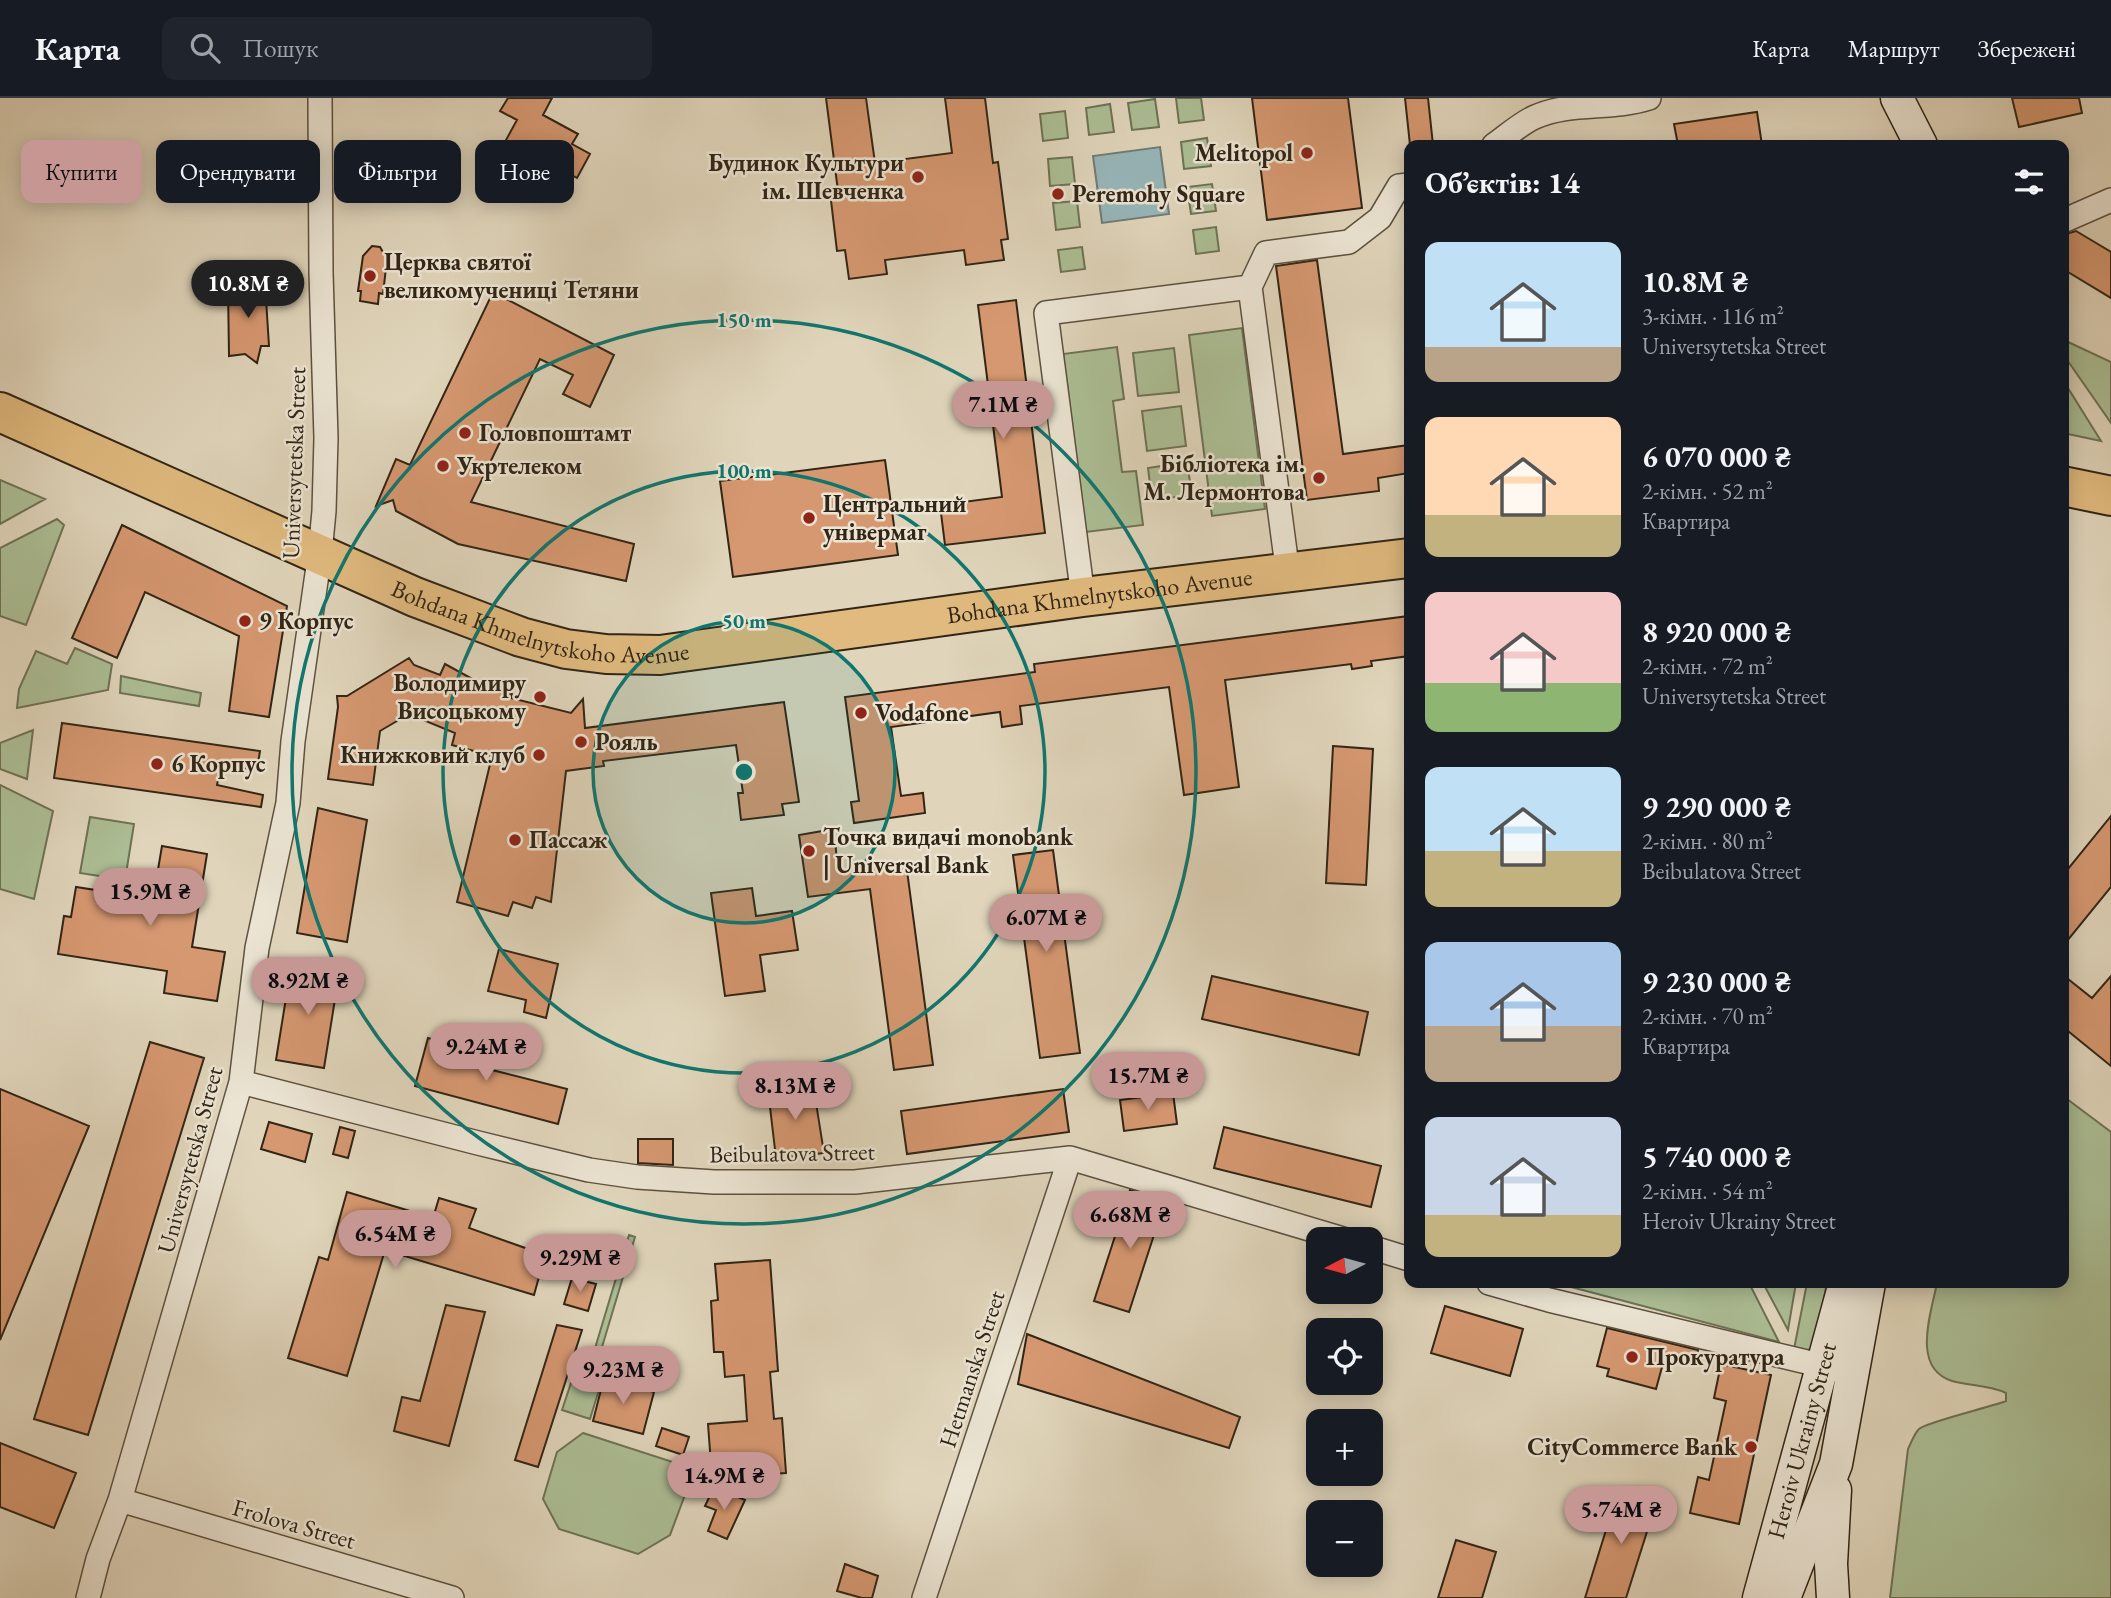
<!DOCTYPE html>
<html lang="uk">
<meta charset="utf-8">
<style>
:root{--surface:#171b24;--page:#20242c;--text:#f1f3f6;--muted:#9ea1a6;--line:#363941;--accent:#c59692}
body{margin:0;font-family:"EB Garamond",serif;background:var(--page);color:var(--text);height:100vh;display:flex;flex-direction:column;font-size:26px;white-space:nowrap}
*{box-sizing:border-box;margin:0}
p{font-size:23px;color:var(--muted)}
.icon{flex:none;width:38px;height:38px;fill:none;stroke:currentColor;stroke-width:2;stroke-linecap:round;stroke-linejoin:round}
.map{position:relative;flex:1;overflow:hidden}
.drawer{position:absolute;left:1404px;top:42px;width:665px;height:1148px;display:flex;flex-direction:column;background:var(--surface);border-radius:14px;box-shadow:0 4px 18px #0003}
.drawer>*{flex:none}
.guide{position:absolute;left:21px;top:42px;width:665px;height:63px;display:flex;gap:14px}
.needle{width:46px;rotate:264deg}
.tools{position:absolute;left:1306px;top:1129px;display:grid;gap:14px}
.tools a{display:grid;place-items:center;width:77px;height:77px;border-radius:14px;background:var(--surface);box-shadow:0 4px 18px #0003;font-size:35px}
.price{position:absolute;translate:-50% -60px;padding:0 16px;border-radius:24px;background:var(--accent);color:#111;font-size:23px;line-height:46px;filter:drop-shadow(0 2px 4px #0008)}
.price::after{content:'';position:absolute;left:50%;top:42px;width:21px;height:16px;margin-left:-10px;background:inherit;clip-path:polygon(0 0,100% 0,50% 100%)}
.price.current{background:#222;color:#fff}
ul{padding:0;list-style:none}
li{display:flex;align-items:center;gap:21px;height:175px;padding:0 21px}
li span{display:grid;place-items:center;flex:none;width:196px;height:140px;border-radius:14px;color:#555}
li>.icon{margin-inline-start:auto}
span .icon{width:84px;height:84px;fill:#fffc;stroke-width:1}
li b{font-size:30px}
h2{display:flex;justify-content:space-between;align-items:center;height:84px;padding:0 21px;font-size:30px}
.chip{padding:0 24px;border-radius:14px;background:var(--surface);box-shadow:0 4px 18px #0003;font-size:24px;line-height:63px}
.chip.current{background:var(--accent);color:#111}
header{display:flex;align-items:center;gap:42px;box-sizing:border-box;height:98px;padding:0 35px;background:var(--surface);border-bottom:2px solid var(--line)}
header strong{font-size:33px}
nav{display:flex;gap:38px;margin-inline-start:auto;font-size:24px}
.search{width:490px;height:63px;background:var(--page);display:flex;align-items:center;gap:18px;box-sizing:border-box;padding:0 24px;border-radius:14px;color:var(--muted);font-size:26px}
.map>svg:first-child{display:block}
.green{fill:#acbe95;stroke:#6e7256;stroke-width:2}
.water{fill:#97b6b9;stroke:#6e7c78;stroke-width:2}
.building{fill:#d69871;stroke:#312516;stroke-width:2}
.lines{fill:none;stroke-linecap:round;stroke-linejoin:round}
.street-casing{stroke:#5d513f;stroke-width:26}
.secondary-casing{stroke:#312516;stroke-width:35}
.highway-casing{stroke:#312516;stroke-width:42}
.street{stroke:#ebe4d3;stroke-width:23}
.secondary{stroke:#ebe4d3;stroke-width:32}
.highway{stroke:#e0ba7e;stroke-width:38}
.ring{fill:none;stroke:#0f766e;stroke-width:3.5}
.poi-dot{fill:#8f2418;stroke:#ebe4d3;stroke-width:2.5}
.labels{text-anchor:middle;stroke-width:5;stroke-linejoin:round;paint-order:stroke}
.poi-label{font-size:24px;font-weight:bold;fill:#312516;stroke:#ebe4d3;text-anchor:start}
.street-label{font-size:24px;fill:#312516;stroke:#ebe4d3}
.centre{fill:#0f766e;stroke:#ebe4d3;stroke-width:3.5}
.ring-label{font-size:21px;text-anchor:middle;font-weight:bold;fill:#0f766e;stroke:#ebe4d3;stroke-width:5;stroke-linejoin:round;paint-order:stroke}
</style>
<header>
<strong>Карта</strong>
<div class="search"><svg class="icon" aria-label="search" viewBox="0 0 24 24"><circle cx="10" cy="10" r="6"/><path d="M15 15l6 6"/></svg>Пошук</div>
<nav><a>Карта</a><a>Маршрут</a><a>Збережені</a></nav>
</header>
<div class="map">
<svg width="2111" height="1500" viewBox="0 0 2111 1500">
<rect width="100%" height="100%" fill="#e0d5bb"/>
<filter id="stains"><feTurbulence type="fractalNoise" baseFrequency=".00286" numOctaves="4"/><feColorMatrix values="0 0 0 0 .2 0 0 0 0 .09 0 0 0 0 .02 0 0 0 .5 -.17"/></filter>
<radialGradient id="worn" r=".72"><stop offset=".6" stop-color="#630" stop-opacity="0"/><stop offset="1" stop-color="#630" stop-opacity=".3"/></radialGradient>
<path class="green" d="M1176,0H1201L1204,22L1179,25Z
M1155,1L1159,29L1132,32L1128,5Z
M1110,6L1114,34L1089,37L1086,10Z
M1065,13L1068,40L1043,43L1040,16Z
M1207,40L1211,68L1184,71L1181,44Z
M1072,59L1075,86L1050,88L1048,61Z
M1212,86L1216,113L1191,116L1187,89Z
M1077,103L1080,129L1056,132L1053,105Z
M1216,129L1219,153L1196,156L1193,132Z
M1082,149L1085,171L1061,174L1058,152Z
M1242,230L1265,411L1212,418L1189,237Z
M2066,243L2111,264V325L2063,256V244Z
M1117,249L1124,301L1113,303L1122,374L1136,373L1143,427L1086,434L1063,256Z
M1174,250L1179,294L1138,298L1133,255Z
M2063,282L2101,343L2063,335Z
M1181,308L1186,348L1147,353L1142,313Z
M1187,364L1192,397L1152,402L1148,370Z
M0,382L45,401L0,426Z
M57,421L64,427L26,527L0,518V450Z
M75,550L112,566L108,592L17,610L19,591L36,553L67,566Z
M121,578L201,595L199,608L120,595Z
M33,632L27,681L0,671V645Z
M0,687L53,713L34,801L0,791Z
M90,719L134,726L125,782L80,775Z
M2063,998L2111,1034V1500H1890L1908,1351C1911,1345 1914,1336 1919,1331C1926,1324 1991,1309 2006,1303V1295C1989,1287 1970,1288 1952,1283C1911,1270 1931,1216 1937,1185H2063Z
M629,1137L635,1139L596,1269L590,1267Z
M1556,1185H1749L1779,1244Z
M1763,1185H1796L1788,1232Z
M1807,1185H1827L1814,1250L1802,1254L1794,1251Z
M575,1273L602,1282L590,1321L562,1312Z
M583,1335L682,1367L689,1386L670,1437L638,1456L559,1431L543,1401L557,1354Z"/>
<path class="water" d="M1160,49L1169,116L1102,125L1093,58Z"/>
<path class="building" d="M508,0H552L543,17L578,36L572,46L590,56L577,80L561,71L555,81L520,61L525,53L506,42L517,22L500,13Z
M826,0H866L875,65L952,55L945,0H985L993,65L998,64L1008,141L1001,142L1004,162L966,167L964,152L885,162L887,176L849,181L845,152L837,153L830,94L838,93Z
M1252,0H1348L1362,110L1267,122Z
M1405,0H1428L1433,47H1410Z
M2012,0H2079L2082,15L2019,29Z
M1757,14L1762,47H1678L1674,26Z
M2076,133L2111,154V200L2063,171V140L2066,136Z
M372,148L380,149L387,161L383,196L379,195L378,206L360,203L361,193H358L363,158Z
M1317,162L1343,356L1409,347V375L1378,380L1379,393L1307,402L1276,168Z
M265,185L269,248H261L257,265L245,256L229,258L228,189Z
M493,194L614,257L590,309L563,296L573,277L540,261L471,404L634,446L626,483L458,446L396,413L393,402L376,408L396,361L410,367Z
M1016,202L1045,435L945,447L940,407L1002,399L978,207Z
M885,362L898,457L733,479L720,383Z
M122,427L287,508L269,619L229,613L239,538L145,494L117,560L72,540Z
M1409,518V558L1371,563L1372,568L1352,571L1351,566L1225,582L1239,689L1184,697L1169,589L1020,608L1022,626L1002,629L1000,614L891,629L901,698L923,695L925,715L854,725L851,704L859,703L845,599L1035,574L1034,566Z
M409,560L414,567L440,577L445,566L496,594L512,596L511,600L571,615L583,601L585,630L784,604L799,704L782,706L784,717L741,722L738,695H743L736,647L603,663L604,668L566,673L551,804L536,799L532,810L513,804L508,818L457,804L492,658L452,647L455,635L409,616L380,633L373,687L328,681L338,609L337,598H347Z
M62,625L260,653L257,672L221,667L217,687L263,697L261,709L54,680Z
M1333,648L1373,651L1366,787L1326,785Z
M318,710L367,722L347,844L297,835Z
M2111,718V789L2063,848V777Z
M834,731L838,774L906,765L933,967L894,972L870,791L808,799L799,737Z
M162,748L207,756L192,849L225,854L217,903L164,895L167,873L58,856L64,818L71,819L76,789L153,801Z
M1053,752L1080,955L1040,960L1013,757Z
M752,790L756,818L792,813L798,852L760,857L765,893L725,898L711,795Z
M499,851L558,866L546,920L524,914L526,902L488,893Z
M291,869L339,876L324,970L276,962Z
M2063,877L2092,900L2111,878V968L2063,929Z
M1212,878L1368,914L1359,957L1202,921Z
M428,940L496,959L492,972L567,991L558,1026L415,988Z
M150,944L204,960L88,1337L34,1321Z
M813,986L824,1055L776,1060L768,992Z
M0,991L89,1028L0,1242Z
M1063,991L1069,1034L907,1056L901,1013Z
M1173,995L1177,1026L1124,1033L1120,1002Z
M269,1024L312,1036L305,1064L261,1051Z
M340,1029L355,1033L348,1060L333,1056Z
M1224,1029L1381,1068L1371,1109L1214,1070Z
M638,1041H673V1067L638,1065Z
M1130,1092L1165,1103L1129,1214L1094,1203Z
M347,1094L433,1120L439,1100L476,1111L469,1130L545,1157L534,1197L385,1152L347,1278L288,1260L319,1159L328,1162Z
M770,1162L778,1273L770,1274L774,1321L782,1320L786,1375L712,1380L708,1326L747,1323L744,1277L725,1279L723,1254H714L711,1203L718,1202L715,1166Z
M572,1180L596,1186L588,1213L564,1206Z
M446,1207L485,1214L449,1348L394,1333L402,1299L420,1303Z
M1445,1208L1523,1231L1510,1278L1431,1255Z
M557,1227L582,1232L538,1369L515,1362Z
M1607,1230L1698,1252L1695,1265L1665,1258L1656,1291L1607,1278L1609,1271L1597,1268Z
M1027,1236L1240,1319L1229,1350L1018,1286Z
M1721,1266L1771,1277L1739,1426L1690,1415L1698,1379L1709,1382L1726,1303L1714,1300Z
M604,1280L654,1294L643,1336L593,1323Z
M662,1330L689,1339L683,1357L656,1348Z
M0,1345L76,1375L54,1430L0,1409Z
M714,1389L745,1402L727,1441L708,1433L716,1412L705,1408Z
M1619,1390L1657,1402L1626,1500H1585Z
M1456,1442L1496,1454L1482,1500H1438Z
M845,1466L878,1478L872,1500H862L837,1493Z"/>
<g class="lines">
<g class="street-casing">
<path id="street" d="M1494,47C1507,38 1521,25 1535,19C1571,3 1612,12 1649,0
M2063,123L2111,102
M1250,189L1266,155L1349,144L1380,120L1399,88L1409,87
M1083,499L1046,215L1250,189L1288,476
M241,984L478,1045L589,1072L637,1079L714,1084H855L1070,1060L1343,1141
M1370,1149L1409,1161
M1489,1185L1549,1202L1836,1271
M120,1402L452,1500
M88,1500L98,1461L120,1402L241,984L257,850L288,705L293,643L320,455L324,413L326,340L321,175L320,0
M924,1500L1070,1060"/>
</g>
<g class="secondary-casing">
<g id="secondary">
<path d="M1897,0L1921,47"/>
<path id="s1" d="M1759,1500L1845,1185"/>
<path d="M1784,1500L1836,1366L1869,1185"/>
<path d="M1833,1500L1831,1466L1835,1392"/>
</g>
</g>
<g class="highway-casing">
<g id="highway">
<path id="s2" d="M0,314L415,499L521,539L566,551L606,556L660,557L1083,499L1409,460"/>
<path d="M2063,388L2111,398"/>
</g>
</g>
<use href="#street" class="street"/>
<use href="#secondary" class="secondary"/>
<use href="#highway" class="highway"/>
</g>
<circle cx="744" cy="674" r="151" fill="#0f766e" fill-opacity=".12"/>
<g class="ring">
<circle cx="744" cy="674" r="151"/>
<circle cx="744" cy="674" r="301"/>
<circle cx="744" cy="674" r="452"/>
</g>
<g class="poi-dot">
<circle cx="1307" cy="55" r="7"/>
<circle cx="918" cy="79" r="7"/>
<circle cx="1058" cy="96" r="7"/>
<circle cx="370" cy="178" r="7"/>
<circle cx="465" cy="335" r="7"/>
<circle cx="443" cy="368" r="7"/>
<circle cx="1319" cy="380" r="7"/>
<circle cx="809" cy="420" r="7"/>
<circle cx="245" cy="523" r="7"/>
<circle cx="540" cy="599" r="7"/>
<circle cx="861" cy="615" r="7"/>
<circle cx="581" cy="644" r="7"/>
<circle cx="539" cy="657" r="7"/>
<circle cx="157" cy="666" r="7"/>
<circle cx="515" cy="742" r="7"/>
<circle cx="809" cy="753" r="7"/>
<circle cx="1632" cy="1259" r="7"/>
<circle cx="1751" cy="1349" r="7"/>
</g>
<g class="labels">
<g class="poi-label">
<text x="1293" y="63" text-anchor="end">Melitopol</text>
<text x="904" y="73" text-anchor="end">Будинок Культури<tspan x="904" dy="28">ім. Шевченка</tspan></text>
<text x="1072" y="104">Peremohy Square</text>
<text x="384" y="172">Церква святої<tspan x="384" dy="28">великомучениці Тетяни</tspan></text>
<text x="479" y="343">Головпоштамт</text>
<text x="1305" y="374" text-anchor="end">Бібліотека ім.<tspan x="1305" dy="28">М. Лермонтова</tspan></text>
<text x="457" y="376">Укртелеком</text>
<text x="823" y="414">Центральний<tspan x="823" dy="28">універмаг</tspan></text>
<text x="259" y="531">9 Корпус</text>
<text x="526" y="593" text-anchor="end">Володимиру<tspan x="526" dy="28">Висоцькому</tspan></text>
<text x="875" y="623">Vodafone</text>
<text x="595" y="652">Рояль</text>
<text x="525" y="665" text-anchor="end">Книжковий клуб</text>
<text x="171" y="674">6 Корпус</text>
<text x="823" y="747">Точка видачі monobank<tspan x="823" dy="28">| Universal Bank</tspan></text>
<text x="529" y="750">Пассаж</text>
<text x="1646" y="1267">Прокуратура</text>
<text x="1737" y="1357" text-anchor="end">CityCommerce Bank</text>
</g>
<g class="street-label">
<text transform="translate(294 365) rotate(-88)" y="8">Universytetska Street</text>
<text dy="8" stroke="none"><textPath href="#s2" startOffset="1152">Bohdana Khmelnytskoho Avenue</textPath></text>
<text dy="8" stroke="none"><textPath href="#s2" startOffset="584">Bohdana Khmelnytskoho Avenue</textPath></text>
<text transform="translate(792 1055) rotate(-1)" y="8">Beibulatova Street</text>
<text transform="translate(190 1062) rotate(-75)" y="8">Universytetska Street</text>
<text transform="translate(972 1271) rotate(-72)" y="8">Hetmanska Street</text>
<text dy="8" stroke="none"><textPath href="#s1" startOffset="163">Heroiv Ukrainy Street</textPath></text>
<text transform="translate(294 1426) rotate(16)" y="8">Frolova Street</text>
</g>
</g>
<circle cx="744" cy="674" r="10" class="centre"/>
<g class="ring-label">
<text x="744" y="229">150 m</text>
<text x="744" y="380">100 m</text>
<text x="744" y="530">50 m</text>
</g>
<rect width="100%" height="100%" filter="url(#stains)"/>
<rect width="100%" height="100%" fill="url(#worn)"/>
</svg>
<div class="tools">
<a><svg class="needle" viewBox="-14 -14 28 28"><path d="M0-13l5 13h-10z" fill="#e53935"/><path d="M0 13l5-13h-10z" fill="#9ea1a6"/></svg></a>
<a><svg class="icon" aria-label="locate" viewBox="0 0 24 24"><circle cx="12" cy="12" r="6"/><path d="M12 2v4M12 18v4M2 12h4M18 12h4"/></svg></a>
<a>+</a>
<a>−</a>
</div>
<b class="price current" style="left:248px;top:222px">10.8M ₴</b>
<b class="price" style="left:1003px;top:343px">7.1M ₴</b>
<b class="price" style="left:150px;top:830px">15.9M ₴</b>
<b class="price" style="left:1046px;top:856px">6.07M ₴</b>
<b class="price" style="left:308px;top:919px">8.92M ₴</b>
<b class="price" style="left:486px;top:985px">9.24M ₴</b>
<b class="price" style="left:1148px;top:1014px">15.7M ₴</b>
<b class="price" style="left:795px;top:1024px">8.13M ₴</b>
<b class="price" style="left:1130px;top:1153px">6.68M ₴</b>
<b class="price" style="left:395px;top:1172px">6.54M ₴</b>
<b class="price" style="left:580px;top:1196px">9.29M ₴</b>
<b class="price" style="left:623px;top:1308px">9.23M ₴</b>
<b class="price" style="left:724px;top:1414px">14.9M ₴</b>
<b class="price" style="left:1621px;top:1448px">5.74M ₴</b>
<div class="guide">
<a class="chip current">Купити</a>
<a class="chip">Орендувати</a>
<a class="chip">Фільтри</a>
<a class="chip">Нове</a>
</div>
<section class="drawer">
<h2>Об’єктів: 14<svg class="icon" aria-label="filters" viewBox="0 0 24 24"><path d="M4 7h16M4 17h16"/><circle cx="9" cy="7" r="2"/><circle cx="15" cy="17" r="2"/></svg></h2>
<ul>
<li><span style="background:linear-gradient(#bfe0f5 75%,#b9a48a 0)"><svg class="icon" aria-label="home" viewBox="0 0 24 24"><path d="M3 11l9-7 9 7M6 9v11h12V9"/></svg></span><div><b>10.8M ₴</b><p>3-кімн. · 116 m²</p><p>Universytetska Street</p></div></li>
<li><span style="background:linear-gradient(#ffd9b3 70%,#c2b280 0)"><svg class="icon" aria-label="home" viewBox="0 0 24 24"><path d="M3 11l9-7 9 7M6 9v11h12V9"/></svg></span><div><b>6 070 000 ₴</b><p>2-кімн. · 52 m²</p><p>Квартира</p></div></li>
<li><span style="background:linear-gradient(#f6c9c9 65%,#8fb573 0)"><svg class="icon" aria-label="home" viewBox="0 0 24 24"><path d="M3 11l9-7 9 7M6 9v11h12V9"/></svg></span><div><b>8 920 000 ₴</b><p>2-кімн. · 72 m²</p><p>Universytetska Street</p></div></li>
<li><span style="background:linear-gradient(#bfe0f5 60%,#c2b280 0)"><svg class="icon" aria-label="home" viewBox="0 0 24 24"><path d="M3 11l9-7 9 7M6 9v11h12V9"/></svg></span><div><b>9 290 000 ₴</b><p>2-кімн. · 80 m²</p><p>Beibulatova Street</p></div></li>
<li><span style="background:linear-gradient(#a9c7e8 60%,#b9a48a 0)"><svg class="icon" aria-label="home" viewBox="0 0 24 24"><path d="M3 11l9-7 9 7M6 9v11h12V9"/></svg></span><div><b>9 230 000 ₴</b><p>2-кімн. · 70 m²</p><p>Квартира</p></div></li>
<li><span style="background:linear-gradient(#c9d6e8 70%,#c2b280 0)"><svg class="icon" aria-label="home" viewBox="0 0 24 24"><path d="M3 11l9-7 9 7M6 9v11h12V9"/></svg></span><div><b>5 740 000 ₴</b><p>2-кімн. · 54 m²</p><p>Heroiv Ukrainy Street</p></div></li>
</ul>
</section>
</div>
